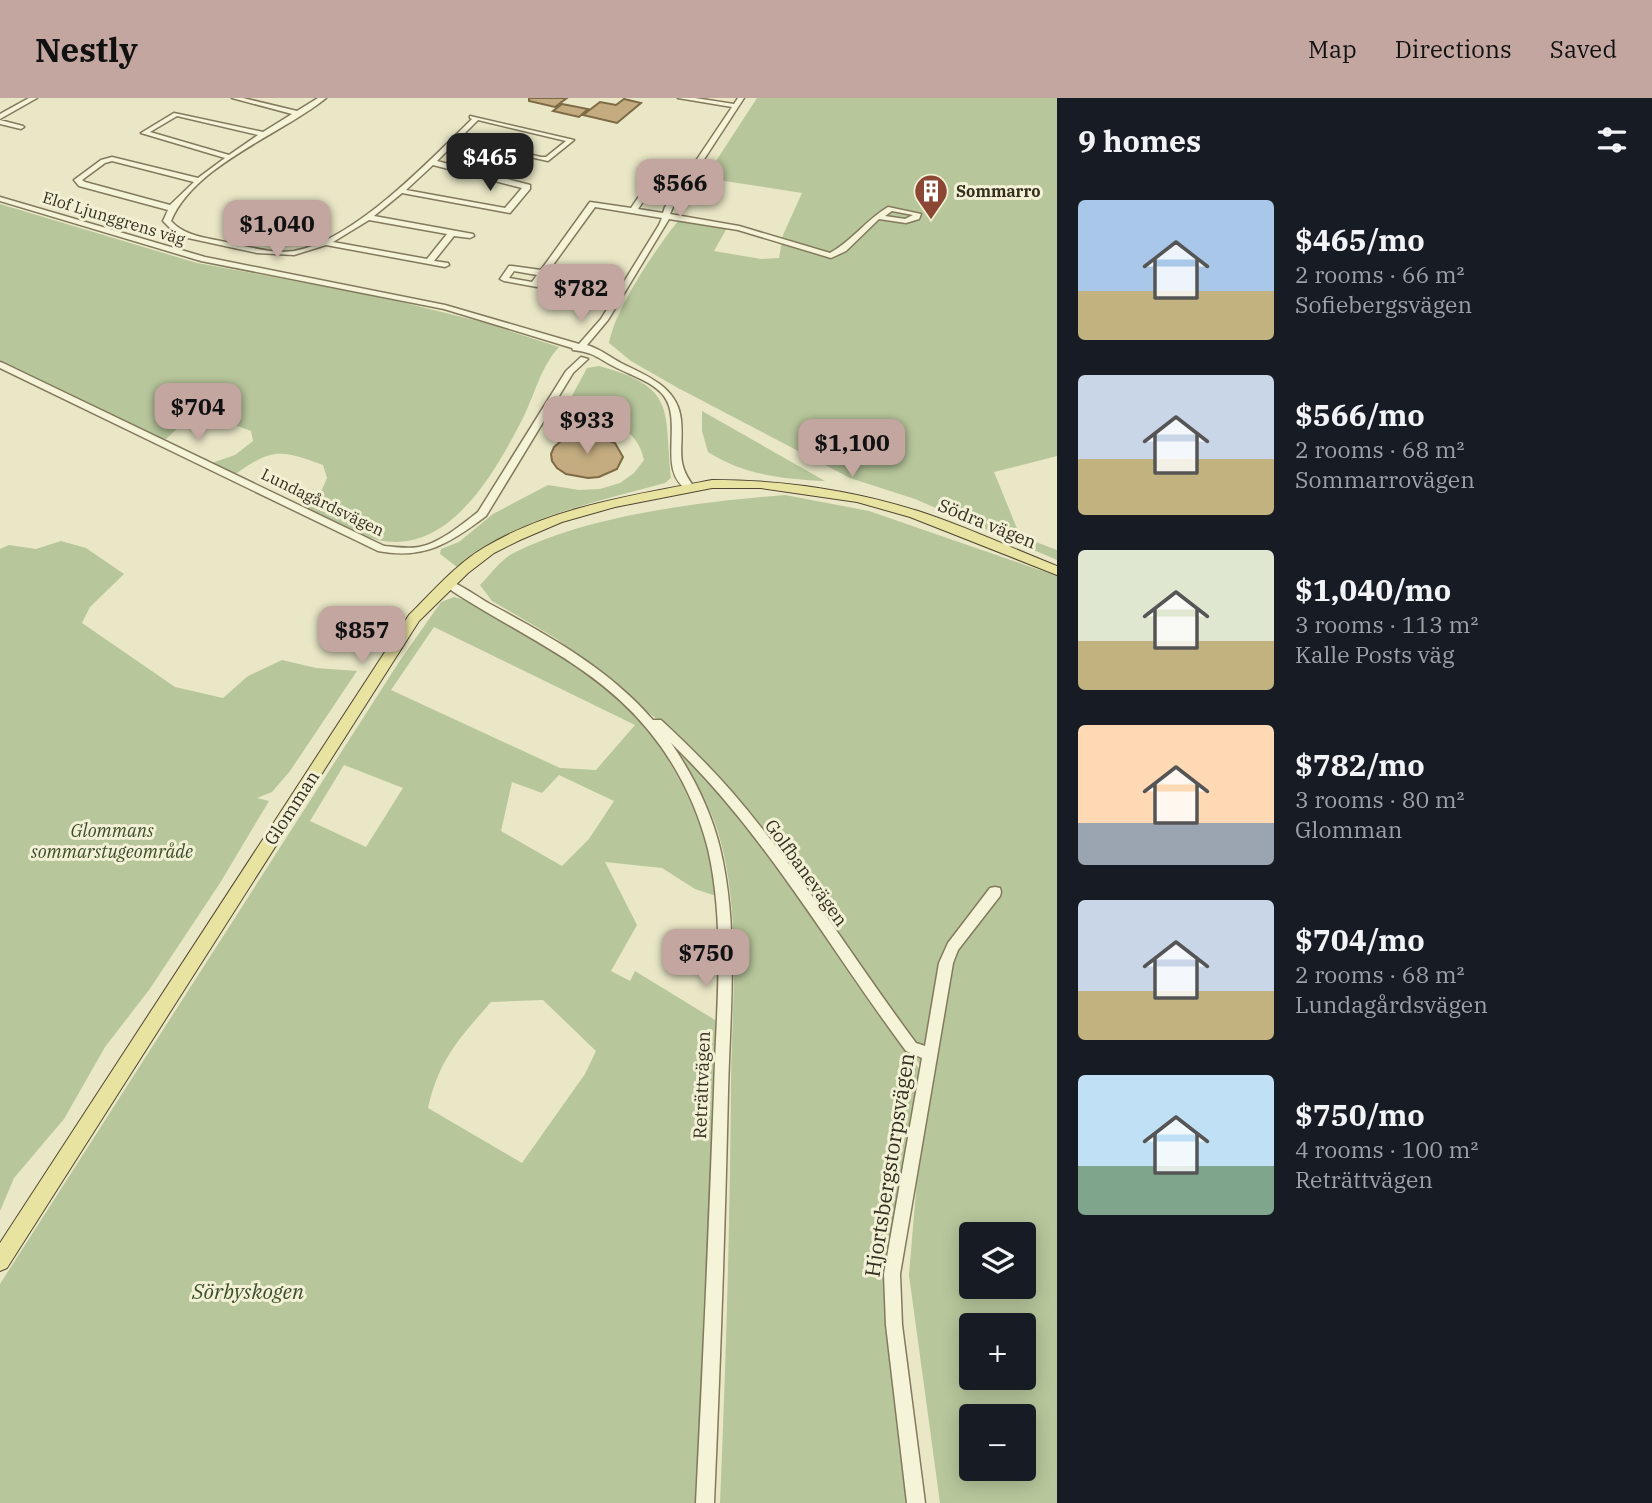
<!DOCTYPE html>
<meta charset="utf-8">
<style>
:root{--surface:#171b24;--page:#20242c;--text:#f1f3f6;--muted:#9ea1a6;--accent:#c3a69f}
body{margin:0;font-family:"IBM Plex Serif",serif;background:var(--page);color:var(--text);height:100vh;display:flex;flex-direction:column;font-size:26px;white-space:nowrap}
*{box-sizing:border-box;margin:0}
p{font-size:23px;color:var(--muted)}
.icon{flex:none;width:38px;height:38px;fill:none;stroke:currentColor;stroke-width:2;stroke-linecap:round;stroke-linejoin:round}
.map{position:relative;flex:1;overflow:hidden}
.drawer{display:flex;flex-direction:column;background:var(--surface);width:595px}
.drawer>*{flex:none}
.tools{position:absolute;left:959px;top:1124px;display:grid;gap:14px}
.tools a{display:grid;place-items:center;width:77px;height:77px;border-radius:7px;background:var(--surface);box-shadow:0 4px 18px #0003;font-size:35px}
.price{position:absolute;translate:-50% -60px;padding:0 16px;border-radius:14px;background:var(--accent);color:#111;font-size:23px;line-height:46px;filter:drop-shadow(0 2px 4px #0008)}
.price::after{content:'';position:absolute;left:50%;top:42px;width:21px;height:16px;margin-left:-10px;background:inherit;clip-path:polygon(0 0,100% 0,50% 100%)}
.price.active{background:#222;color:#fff}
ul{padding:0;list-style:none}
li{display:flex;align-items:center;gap:21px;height:175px;padding:0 21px}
li span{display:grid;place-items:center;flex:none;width:196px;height:140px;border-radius:7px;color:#555}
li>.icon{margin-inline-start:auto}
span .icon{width:84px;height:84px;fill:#fffc;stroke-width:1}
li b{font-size:30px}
h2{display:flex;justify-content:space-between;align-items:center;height:84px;padding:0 21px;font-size:30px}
header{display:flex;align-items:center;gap:42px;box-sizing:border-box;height:98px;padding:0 35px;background:var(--accent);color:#111}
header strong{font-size:33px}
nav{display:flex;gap:38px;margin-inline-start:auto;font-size:24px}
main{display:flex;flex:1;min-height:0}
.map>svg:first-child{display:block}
.green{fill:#b7c69b;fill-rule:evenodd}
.building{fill:#c4ac80;stroke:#7f6a46;stroke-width:2}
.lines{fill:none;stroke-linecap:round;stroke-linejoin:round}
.minor-casing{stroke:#837a5e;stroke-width:3}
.major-casing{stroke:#514731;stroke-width:2}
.minor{fill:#f5f3d8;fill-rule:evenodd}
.major{fill:#e9e3a2;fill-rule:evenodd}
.labels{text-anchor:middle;stroke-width:6;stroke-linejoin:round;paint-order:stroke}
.far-poi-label{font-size:16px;font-weight:bold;fill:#352f20;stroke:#f2f0d5;text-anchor:start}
.far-street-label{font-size:16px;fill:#352f20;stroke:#f2f0d5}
.street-label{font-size:18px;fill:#352f20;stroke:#f2f0d5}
.park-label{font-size:18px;font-style:italic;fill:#3c4f29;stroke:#f2f0d5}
.near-street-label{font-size:21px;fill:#352f20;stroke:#f2f0d5}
.near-park-label{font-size:21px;font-style:italic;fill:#3c4f29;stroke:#f2f0d5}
</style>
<header>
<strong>Nestly</strong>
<nav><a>Map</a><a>Directions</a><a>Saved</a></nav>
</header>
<main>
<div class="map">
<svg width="1057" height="1405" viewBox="0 0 1057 1405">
<rect width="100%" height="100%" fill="#e9e7c6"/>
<path class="green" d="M757,0H1057V358L994,374L1020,438L1057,452V462L915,401L850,380L678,290L631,263L609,245C616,209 655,152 678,123L727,130L714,153L761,161L779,160L783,137L802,95L705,80Z
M0,106L197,165L377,198L482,224L559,249C540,270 535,296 523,320C496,372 450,458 378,442C353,436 327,421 305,410L320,396L327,380L323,367C280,351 272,350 234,377L212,365L235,357L253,343L251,333L224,323L226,311L220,304L204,305L165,342L0,263Z
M599,268C677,289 664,311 671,380L665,385C593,405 516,419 457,469L440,456L441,451L459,444L493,416L548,387L579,392L600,391L620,385L634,375L644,362C635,320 594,320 559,322L587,270Z
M702,313L825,383C783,381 744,377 708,354L702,333Z
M785,397L869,413L1057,478V1405H940L909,1177L926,974L888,927L920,972L897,1103L888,1198L912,1405H720C726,1265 730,1125 731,985C732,910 740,831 724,757C714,708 689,670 659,631L674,635L557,541L492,503L480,487C489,478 499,464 510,457C585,417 701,404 785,397ZM971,1136H1024V1188H971ZM971,1227H1024V1279H971ZM971,1318H1024V1370H971Z
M61,443L86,450L124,476L90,509L82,525L175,589L223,600L248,578L282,562L316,570L357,573L290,673L272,694L257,700L269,703L220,785L149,892L105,949L64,1021L14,1080L0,1113V451L9,447L36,451Z
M454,499C491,509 530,535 561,558C583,574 609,588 629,608C680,660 708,728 716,798L695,791L662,770L605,764L637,827L611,873L630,883L635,873L715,922L716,930L698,1405H0V1186L399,564L441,504ZM434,529L635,627L596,672L560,670L391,592ZM344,667L403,690L366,749L310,723ZM559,677L614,703L589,741L562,768L501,733L512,684L542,695ZM543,902L596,953L585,976L522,1065L428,1010C439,961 459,941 491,904Z"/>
<path class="building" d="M529,0H567L555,9L529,3Z
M624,1L641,5L617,25L583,17L600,4L616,7Z
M562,6L588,11L579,19L553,13Z
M582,337H595L615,345L623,359L617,371L599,379L588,380L566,376L557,370L552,363L551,356L554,349L561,343Z"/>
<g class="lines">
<g class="minor-casing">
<path id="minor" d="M29,0H37L0,21V16Z
M232,0H243L297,13L318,0H326C282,36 194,67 171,123C185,139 210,140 230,145C250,149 273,156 294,153C355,142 428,64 472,21L470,20V18L574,42L548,63L457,43L437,63L530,87V91L510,115L402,95L374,118L473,136L474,138L470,140L454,138L434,163L448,165L449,167L445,169L326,147L294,157L257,155L188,140L174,134L163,123L168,112L79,88L74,82L101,62L112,59L198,80L225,60L141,35L174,15L263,34L292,16ZM177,18L258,37L229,57L150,34ZM478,22L566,43L546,59H541L460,40ZM112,63L194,84L170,107L85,84L82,82L105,65ZM433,67L522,90L505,110L406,92ZM369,122L447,136L427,161L333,144Z
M678,0H695L734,6L738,0H744L673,109L670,116L739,128L830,155C852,143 866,122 888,109L921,116L919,121L906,125L879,121L846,153L831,160L738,132L669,121L608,222L587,247C600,251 610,259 621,265C647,278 678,289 681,322C684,352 674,364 695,390L690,393C655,376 684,325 664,298C653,284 633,278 617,270C599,261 594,254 573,252L572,250L444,211L201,163L0,103V99L205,159L445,207L579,246L601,221L659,127L662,120L595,109L537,189L504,183L500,181L509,168H512L541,172L590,104L631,110L661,66H664L668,68L638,111L663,115L665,109L732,9ZM892,113L913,117L905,121L885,118ZM514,173L537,177L532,184L509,180Z
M0,22L23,28L24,29L21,31L0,26Z
M581,259L588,261L573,275L486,418C450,445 424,462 378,453L0,270V264L3,265L384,448C395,449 408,451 419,449C440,445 461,427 478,414L566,273Z
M447,482C462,487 476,498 490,506C548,537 609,571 653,622H661C686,645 710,669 732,694C800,773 854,862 916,945L925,948L939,865L948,845L990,790L995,789L1000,790L1001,794L1000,798L958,852L953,865L900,1176L902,1227L925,1405H907L886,1227L884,1176L922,960L906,953C829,850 765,735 671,645C693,677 711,713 720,750C739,829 730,913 728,993C725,1130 720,1268 714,1405H696C703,1268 709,1130 714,993C716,913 726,830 708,751C697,708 677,667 649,633C594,565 514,535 443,487L442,485Z"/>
</g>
<g class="major-casing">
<path id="major" d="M712,382C782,382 851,392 918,413C965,428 1011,450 1057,468V477L910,419L857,404L761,390H712L615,409L562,424L520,442L494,455L468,475L419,523L7,1170L0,1173V1145L409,517C433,493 456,466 485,449C554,408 635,397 712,382Z"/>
</g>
<use href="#minor" class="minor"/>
<use href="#major" class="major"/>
</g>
<defs>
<g id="building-pin" transform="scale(1.75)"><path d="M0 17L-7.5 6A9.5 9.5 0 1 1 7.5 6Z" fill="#8b4734" stroke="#f2f0d5"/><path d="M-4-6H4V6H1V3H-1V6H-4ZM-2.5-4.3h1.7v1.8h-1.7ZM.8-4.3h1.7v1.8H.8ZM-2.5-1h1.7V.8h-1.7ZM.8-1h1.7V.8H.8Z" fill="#fff"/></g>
</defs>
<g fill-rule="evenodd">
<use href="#building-pin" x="931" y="93"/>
</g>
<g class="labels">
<g class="far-poi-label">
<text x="956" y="99">Sommarro</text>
</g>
<g class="far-street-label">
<text transform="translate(114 120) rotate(17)" y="6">Elof Ljunggrens väg</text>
<text transform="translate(323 404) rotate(26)" y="6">Lundagårdsvägen</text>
</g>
<g class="street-label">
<text transform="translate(987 426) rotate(22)" y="6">Södra vägen</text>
<text transform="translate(292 710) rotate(-57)" y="6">Glomman</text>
<text transform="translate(806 775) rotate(54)" y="6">Golfbanevägen</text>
<text transform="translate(702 987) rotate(-88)" y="6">Reträttvägen</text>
</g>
<g class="park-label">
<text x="112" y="739">Glommans<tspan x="112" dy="21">sommarstugeområde</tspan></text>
</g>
<g class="near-street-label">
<text transform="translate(890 1067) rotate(-81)" y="7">Hjortsbergstorpsvägen</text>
</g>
<g class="near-park-label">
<text x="248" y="1201">Sörbyskogen</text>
</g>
</g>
</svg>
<div class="tools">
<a><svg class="icon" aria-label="layers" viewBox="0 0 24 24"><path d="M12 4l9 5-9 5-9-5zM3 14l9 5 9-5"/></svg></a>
<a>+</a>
<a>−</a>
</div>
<b class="price active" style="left:490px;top:95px">$465</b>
<b class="price" style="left:680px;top:121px">$566</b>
<b class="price" style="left:277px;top:162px">$1,040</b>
<b class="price" style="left:581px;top:226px">$782</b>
<b class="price" style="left:198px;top:345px">$704</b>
<b class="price" style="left:587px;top:358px">$933</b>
<b class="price" style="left:852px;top:381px">$1,100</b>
<b class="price" style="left:362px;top:568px">$857</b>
<b class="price" style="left:706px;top:891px">$750</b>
</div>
<section class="drawer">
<h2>9 homes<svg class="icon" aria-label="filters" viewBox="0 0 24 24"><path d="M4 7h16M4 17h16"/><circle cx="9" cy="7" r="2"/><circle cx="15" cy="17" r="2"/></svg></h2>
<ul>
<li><span style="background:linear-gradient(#a9c7e8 65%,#c2b280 0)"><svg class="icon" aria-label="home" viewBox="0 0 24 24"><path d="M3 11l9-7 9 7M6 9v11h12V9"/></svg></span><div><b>$465/mo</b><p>2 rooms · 66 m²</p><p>Sofiebergsvägen</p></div></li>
<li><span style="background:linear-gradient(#c9d6e8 60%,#c2b280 0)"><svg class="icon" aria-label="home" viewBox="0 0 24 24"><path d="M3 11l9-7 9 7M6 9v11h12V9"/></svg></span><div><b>$566/mo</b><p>2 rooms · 68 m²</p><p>Sommarrovägen</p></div></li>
<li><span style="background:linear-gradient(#dfe7d0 65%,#c2b280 0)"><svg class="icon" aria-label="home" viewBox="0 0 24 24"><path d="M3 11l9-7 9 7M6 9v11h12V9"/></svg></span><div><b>$1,040/mo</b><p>3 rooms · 113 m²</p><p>Kalle Posts väg</p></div></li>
<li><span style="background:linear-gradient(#ffd9b3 70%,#9aa5b1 0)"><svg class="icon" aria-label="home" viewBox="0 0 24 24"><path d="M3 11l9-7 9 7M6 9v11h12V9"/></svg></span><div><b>$782/mo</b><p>3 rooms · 80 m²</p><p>Glomman</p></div></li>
<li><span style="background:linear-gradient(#c9d6e8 65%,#c2b280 0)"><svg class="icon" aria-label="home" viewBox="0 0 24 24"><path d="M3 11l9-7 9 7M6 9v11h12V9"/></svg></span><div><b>$704/mo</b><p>2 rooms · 68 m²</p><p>Lundagårdsvägen</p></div></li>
<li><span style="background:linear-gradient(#bfe0f5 65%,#7fa58c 0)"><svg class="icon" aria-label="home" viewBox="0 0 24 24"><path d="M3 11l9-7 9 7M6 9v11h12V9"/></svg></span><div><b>$750/mo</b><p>4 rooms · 100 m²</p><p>Reträttvägen</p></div></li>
</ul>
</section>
</main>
